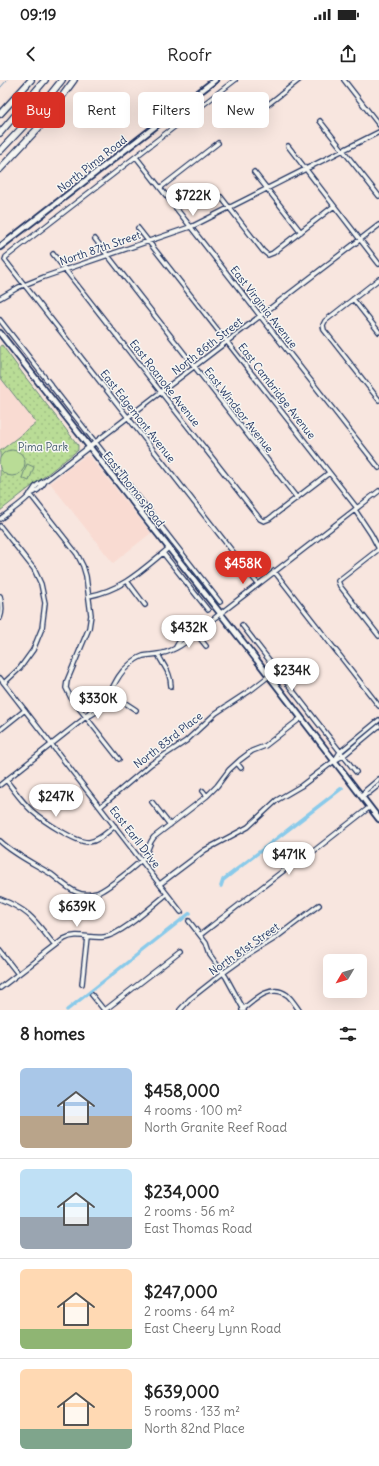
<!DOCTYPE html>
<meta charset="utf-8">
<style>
:root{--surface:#fff;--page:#f6f6f6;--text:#222;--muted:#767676;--line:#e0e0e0;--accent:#d93025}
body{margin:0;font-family:Delius,sans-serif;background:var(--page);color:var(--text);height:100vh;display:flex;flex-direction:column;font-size:15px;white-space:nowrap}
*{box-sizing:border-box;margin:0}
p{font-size:13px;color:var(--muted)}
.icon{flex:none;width:22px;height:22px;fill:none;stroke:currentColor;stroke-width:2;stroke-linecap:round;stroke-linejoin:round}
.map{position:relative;height:930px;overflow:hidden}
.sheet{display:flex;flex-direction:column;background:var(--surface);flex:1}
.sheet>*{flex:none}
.banner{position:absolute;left:12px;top:12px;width:355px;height:36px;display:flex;gap:8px}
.needle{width:26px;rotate:232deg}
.controls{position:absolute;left:323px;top:874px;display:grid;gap:8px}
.controls a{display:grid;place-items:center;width:44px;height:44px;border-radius:6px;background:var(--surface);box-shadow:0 4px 16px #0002;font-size:20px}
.price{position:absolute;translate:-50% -34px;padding:0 9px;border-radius:14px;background:#fff;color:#222;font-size:13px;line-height:26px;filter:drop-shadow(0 1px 2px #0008)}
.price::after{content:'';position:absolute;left:50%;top:24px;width:12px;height:9px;margin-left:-6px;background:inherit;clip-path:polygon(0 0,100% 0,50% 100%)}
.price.on{background:var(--accent);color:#fff}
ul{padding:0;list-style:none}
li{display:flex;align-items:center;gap:12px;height:100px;padding:0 20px}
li+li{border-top:1px solid var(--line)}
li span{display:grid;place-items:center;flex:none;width:112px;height:80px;border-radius:6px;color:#555}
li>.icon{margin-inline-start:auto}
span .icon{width:48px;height:48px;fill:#fffc;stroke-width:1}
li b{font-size:17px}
h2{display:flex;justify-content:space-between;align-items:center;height:48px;padding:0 20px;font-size:17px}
.pill{padding:0 14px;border-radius:6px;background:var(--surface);box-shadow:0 4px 16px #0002;font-size:14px;line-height:36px}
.pill.on{background:var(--accent);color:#fff}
.status{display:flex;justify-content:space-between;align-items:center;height:28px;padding:0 20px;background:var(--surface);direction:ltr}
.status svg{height:11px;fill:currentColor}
header{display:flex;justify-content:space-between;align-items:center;height:52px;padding:0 20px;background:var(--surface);font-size:18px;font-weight:600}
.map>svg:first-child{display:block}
.built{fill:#f9dbd2}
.park{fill:url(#park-dots);stroke:#6a867a}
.pitch{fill:#b9dc96;stroke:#6a867a}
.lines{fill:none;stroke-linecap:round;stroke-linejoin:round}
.stream{stroke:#5d8cb2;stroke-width:1}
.canal{stroke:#89caea;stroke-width:3.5}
.minor-casing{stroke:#1b2f5e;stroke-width:6}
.major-casing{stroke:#1b2f5e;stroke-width:8}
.highway-casing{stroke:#1b2f5e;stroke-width:8}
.minor{stroke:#f6f6f2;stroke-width:3.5}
.major{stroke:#f6f6f2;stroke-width:4.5}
.highway{stroke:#f6f6f2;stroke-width:5.5}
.labels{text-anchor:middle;stroke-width:3;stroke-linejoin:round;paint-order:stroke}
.street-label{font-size:11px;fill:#1b2f5e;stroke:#f6f6f2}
.park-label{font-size:11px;fill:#425a6c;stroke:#f6f6f2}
</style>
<div class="status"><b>09:19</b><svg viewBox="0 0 49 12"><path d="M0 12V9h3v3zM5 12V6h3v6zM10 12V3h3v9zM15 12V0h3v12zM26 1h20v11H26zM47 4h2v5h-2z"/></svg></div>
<header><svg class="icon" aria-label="back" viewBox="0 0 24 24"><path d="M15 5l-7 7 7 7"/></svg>Roofr<svg class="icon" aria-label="share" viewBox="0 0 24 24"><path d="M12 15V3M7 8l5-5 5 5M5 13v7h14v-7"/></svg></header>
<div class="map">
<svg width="379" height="930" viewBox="0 0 379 930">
<defs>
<pattern id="park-dots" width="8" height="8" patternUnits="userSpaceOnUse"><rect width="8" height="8" fill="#b9dc96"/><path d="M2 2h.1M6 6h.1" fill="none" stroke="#9ebd84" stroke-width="1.8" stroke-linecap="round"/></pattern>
</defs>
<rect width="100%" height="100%" fill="#f8e6df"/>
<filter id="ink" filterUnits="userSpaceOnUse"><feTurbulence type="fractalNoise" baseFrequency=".025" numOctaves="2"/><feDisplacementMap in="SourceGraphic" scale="8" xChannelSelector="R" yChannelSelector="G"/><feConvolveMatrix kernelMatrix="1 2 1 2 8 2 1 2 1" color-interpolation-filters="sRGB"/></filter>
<g filter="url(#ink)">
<path class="built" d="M0,297L36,343L0,371Z
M85,376L90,377L151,453L113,483L50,403Z"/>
<path class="park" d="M2,265L23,294L78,365V370L0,431V371L36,343L0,297V266Z"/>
<path class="pitch" d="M-1 383a13 13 0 1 1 26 0a13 13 0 1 1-26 0Z
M27,384L34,387L29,401L22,398Z"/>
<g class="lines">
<path class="stream" d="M0,8L7,0"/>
<path class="canal" d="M221,806L223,800L342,708
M67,930L190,833"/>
<g class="minor-casing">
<path id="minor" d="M235,0L20,166L6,177L5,180L258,504
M344,0L379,45
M261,30L299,0
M320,41L379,116
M288,66L379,184
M136,77L379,388
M254,92L301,152
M160,108L218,63
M221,117L263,171L268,175L273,173L334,126
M138,148L357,428
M95,159L297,418
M53,174L260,439L264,441L269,439L329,393
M379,199L325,241L323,245L324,250L379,320
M0,218L19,207L44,197L193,146L379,52
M353,219L379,252
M0,240L220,522
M30,414L77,474L83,486L86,496L91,535L89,548L67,601L66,608L71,618L119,679
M30,414C38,412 42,407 46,400
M355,430L371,454L379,469
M0,439C9,432 20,425 28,417C36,408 33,406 46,400L379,145
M0,446L34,489L41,504L45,523L42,548L33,570L20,588L4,603
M379,469L338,501L340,506L379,556
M163,473L208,530
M274,491L379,626
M127,501L145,525
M0,516C2,524 3,531 0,538
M89,516C123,510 143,489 169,468
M242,545L356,692
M195,552L206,566
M176,567C179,561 182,557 190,557
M158,574C164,588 170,590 171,606
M0,598L181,832
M110,613L136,630
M86,637C90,630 94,627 101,624
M0,650L25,630
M335,680L340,672L379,640
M237,683L241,688
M6,700C14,710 22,722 32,731C42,740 76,763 89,762C99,761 107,752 115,746
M0,705L86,637C110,630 110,600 128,586C132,582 137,578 143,576C148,575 153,575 158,574C168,573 185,565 190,557L379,411
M203,711L207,716
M361,716L366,710L379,699
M362,716L369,713L379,705
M152,722L170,745
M100,727L151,684L186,661L216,633L251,610L269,596
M0,761C15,775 33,783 51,794C59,800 67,808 76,812C82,815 90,815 97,813C107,809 138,785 145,776C149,770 148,764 154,757L207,716L217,706L229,690L240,680L252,671L265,666L301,638
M160,804L205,770L248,747L277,720L301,706L334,681L343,676L379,646
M0,819C31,831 35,841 55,866
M189,841L206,863L210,875L226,897L244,930
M200,855L292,784L301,781L370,727
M0,871L18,894
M82,904L87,857
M0,908L64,859C77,852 90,859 104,857C121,855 152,826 167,814
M92,915L104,930
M105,930L180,872
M180,930L190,919L223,893L248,875L274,859L319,825
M242,930C254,920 271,903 287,915C292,919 295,925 299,930"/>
</g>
<g class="major-casing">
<path id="major" d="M0,167L215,0
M0,253L246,566L379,739"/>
</g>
<g class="highway-casing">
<path id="highway" d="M0,34L31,0
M0,53L45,0
M0,71L33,36L62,0
M0,89L42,44L74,0"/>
</g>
<use href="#minor" class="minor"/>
<use href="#major" class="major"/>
<use href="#highway" class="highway"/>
</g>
</g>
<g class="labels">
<g class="street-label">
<text transform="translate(92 84) rotate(-38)" y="4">North Pima Road</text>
<text transform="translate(100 168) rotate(-19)" y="4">North 87th Street</text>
<text transform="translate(264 227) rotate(52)" y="4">East Virginia Avenue</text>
<text transform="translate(207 266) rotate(-38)" y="4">North 86th Street</text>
<text transform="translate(165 303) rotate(52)" y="4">East Roanoke Avenue</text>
<text transform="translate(277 311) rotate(52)" y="4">East Cambridge Avenue</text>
<text transform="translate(239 330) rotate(52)" y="4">East Windsor Avenue</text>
<text transform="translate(138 336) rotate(52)" y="4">East Edgemont Avenue</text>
<text transform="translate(134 409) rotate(52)" y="4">East Thomas Road</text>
<text transform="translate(168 660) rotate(-38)" y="4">North 83rd Place</text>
<text transform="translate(135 757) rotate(52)" y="4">East Earll Drive</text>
<text transform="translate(244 869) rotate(-35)" y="4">North 81st Street</text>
</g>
<g class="park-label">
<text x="43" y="371">Pima Park</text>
</g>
</g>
</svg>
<div class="controls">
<a><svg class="needle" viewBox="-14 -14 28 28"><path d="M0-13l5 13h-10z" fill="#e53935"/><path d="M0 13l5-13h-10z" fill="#767676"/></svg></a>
</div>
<b class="price" style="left:193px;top:137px">$722K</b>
<b class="price on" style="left:243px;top:505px">$458K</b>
<b class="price" style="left:189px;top:569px">$432K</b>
<b class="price" style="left:292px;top:612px">$234K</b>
<b class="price" style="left:98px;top:640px">$330K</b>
<b class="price" style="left:56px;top:738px">$247K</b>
<b class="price" style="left:289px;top:796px">$471K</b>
<b class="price" style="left:77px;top:848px">$639K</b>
<div class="banner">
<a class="pill on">Buy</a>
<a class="pill">Rent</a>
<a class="pill">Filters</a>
<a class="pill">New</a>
</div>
</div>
<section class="sheet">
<h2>8 homes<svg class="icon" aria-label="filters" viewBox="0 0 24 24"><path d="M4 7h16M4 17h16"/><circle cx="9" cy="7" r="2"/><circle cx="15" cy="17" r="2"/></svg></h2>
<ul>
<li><span style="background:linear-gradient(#a9c7e8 60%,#b9a48a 0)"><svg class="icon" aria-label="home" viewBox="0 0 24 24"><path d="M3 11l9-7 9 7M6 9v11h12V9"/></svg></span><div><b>$458,000</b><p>4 rooms · 100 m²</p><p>North Granite Reef Road</p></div></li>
<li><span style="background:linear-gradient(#bfe0f5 60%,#9aa5b1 0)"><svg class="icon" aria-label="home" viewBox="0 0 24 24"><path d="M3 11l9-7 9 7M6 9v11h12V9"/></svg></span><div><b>$234,000</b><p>2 rooms · 56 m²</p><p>East Thomas Road</p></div></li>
<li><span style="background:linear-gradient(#ffd9b3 75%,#8fb573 0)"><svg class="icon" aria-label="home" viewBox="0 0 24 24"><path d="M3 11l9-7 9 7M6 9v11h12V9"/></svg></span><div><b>$247,000</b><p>2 rooms · 64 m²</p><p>East Cheery Lynn Road</p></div></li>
<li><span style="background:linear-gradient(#ffd9b3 75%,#7fa58c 0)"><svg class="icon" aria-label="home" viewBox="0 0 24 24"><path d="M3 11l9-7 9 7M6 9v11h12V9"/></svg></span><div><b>$639,000</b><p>5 rooms · 133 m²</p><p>North 82nd Place</p></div></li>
</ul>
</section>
